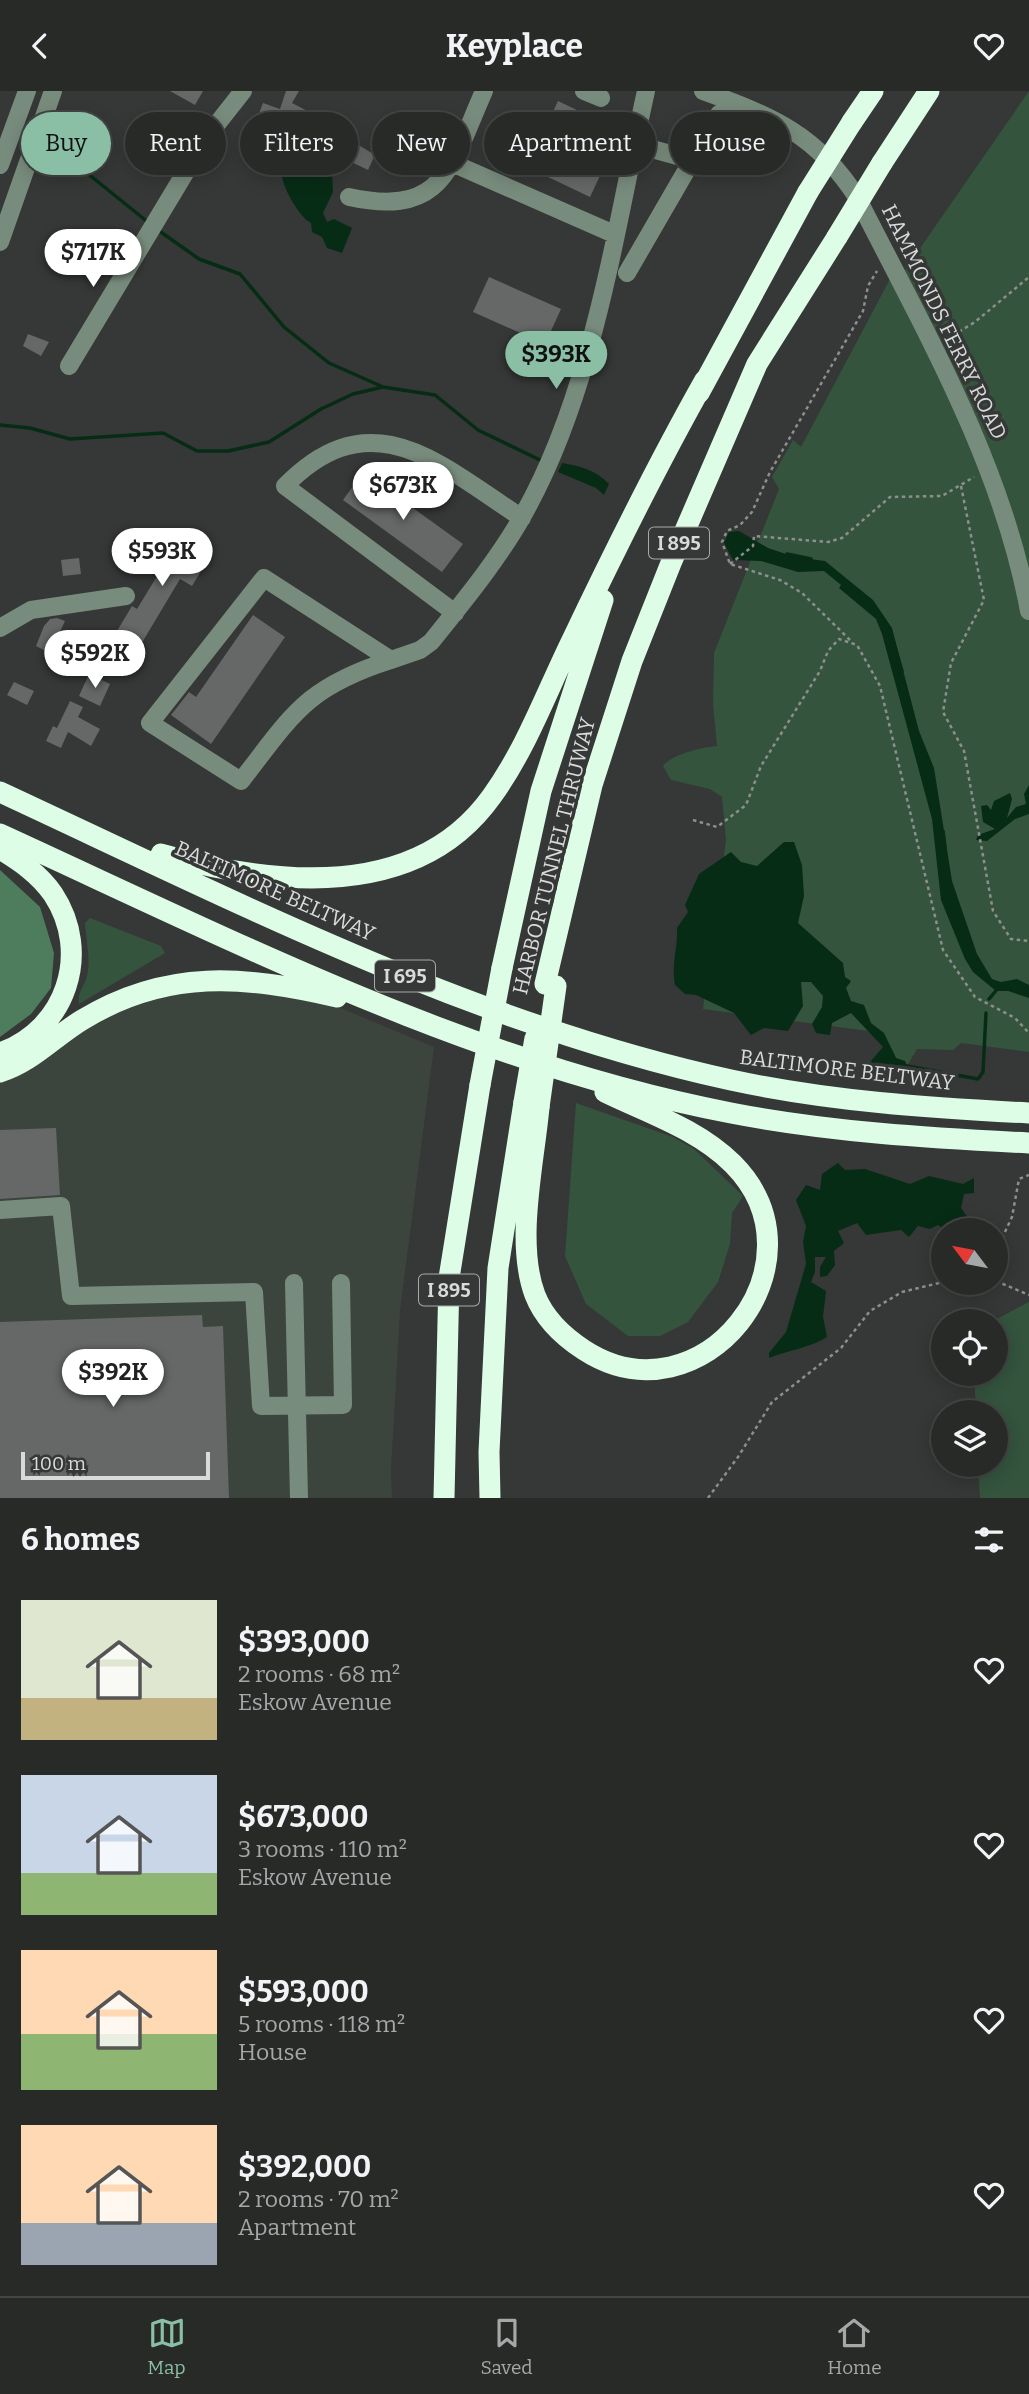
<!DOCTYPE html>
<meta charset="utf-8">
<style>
:root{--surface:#282a28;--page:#303230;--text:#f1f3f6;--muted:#a5a7a8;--line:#444645;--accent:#8abfa5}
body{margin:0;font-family:Bitter,serif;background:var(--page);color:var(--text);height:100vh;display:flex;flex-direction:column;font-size:26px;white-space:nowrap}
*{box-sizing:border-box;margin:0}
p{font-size:23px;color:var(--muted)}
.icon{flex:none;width:38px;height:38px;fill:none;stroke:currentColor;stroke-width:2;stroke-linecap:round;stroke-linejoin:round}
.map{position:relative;height:1407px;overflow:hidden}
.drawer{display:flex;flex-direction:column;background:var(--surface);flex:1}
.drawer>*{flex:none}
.hud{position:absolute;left:21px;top:21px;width:987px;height:63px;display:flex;gap:14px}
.needle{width:46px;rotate:302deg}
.tools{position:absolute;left:931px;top:1127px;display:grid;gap:14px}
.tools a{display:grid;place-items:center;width:77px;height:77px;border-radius:50%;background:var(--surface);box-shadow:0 4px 18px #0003,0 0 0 2px var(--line);font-size:35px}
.scale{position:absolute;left:21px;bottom:18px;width:189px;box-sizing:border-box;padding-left:7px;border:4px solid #d9dbda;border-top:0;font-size:19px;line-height:24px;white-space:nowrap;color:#d9dbda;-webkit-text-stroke:5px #353836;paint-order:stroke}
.price{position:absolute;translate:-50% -60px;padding:0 16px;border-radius:24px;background:#fff;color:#222;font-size:23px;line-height:46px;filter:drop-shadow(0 2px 4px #0008)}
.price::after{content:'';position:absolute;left:50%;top:42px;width:21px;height:16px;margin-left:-10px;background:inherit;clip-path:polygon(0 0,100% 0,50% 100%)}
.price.on{background:var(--accent);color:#111}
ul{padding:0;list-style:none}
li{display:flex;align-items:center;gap:21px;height:175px;padding:0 21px}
li span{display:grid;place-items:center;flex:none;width:196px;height:140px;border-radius:0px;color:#555}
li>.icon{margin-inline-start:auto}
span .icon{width:84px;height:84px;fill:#fffc;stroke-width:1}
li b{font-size:30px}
h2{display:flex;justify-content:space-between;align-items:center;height:84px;padding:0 21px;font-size:30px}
.tag{padding:0 24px;border-radius:32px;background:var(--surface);box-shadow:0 4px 18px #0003,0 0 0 2px var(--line);font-size:24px;line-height:63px}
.tag.on{background:var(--accent);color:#111}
header{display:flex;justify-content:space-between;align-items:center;height:91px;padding:0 21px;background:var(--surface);font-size:32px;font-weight:700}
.tab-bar{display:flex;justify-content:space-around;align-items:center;height:98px;border-top:2px solid var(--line);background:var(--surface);font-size:19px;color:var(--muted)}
.tab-bar a{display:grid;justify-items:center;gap:4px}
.tab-bar .on{color:var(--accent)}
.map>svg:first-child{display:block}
.built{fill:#3c443e}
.green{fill:#34543e}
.forest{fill:#4d7d5c}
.water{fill:#072c16}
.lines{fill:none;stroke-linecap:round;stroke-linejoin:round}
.stream{stroke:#072c16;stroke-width:3.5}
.building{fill:#656866}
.path{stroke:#8d8f8e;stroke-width:2.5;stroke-dasharray:3.5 3.5;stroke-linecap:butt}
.minor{stroke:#788c7d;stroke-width:18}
.highway{stroke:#defde6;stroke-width:21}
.highway-bridge{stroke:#defde6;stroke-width:21}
.labels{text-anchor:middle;stroke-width:7;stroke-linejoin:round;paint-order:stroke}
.shield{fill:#353836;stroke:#a8aaa9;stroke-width:2}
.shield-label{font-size:19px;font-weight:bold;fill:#d9dbda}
.street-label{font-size:21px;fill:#d9dbda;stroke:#353836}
</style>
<header><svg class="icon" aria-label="back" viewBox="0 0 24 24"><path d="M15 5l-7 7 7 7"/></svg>Keyplace<svg class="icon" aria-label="heart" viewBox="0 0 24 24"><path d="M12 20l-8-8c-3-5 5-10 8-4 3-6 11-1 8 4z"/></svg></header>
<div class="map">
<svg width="1029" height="1407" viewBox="0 0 1029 1407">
<rect width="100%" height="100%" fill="#353836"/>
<path class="built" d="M173,900L292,902L343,918L434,956L400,1220L391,1379L392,1407H0V988L104,923Z"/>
<path class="green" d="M1029,0V961L961,952L953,959L917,958L907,975L896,967L883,942L703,918L726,749L722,706L710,698L671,689L663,675C670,664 703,656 717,655L713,613L714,562L779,398L772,386L793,349L801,356L890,188L905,179Z
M90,827L161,855L165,862L79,913C77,902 84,896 87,885C91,869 86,849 85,832Z
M576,1012L673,1046L694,1058L743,1105L732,1122L730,1153L718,1191L688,1231L660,1245H628L586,1213L565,1165Z
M1029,1211V1407H980L978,1374H996V1321H976L974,1283H996V1230H993Z"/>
<path class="forest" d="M0,779L40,816L54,862L51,897L31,923L0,946Z"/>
<path class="water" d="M304,64L325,75L332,82L333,101L323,122L327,131L334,128L352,137L342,162L327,157L322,146L312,141L311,132C299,127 275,86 283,73C287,66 297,66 304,64Z
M562,372C580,375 596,379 609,393L604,404L596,397L558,381Z
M739,440L768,457L795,466L825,470L873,509L892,537L919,640L934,677L952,790L977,863L992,888L1001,891L1017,888L1029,894V907L1008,900H996L973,881L965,868L941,809L932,728L882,543L876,528L839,497L841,494L824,480L798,481L761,470L733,469L724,452L729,441Z
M1029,694V723L1015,728L987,750L976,749L978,744L995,738L983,731L981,715L987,714L991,719L994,710L1010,702L1012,708L1007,727L1016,716L1026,713L1024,703Z
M784,751H794L802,774L804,805L798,832L843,872L845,886L851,890L846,897L851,910L864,914L871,932L884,942L896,967L905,970L908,977L905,985L871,977V970L883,956L851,922L832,932L830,944L816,942L812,933L822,916L823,905L811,891H801L803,915L788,940L764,937L751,944L734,922L696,904L685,903L675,894C671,873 678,857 677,837L688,821L685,814L699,783L731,761L741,771L757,775Z
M838,1072L845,1079L865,1078L910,1093L929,1085L963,1093L974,1087V1102L964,1103L961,1117L968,1127L955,1131L953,1139H945L938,1134L930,1138L918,1135L909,1146L901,1139L866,1144L857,1132L838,1140L844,1152L834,1160L835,1174L827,1185L820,1186V1176L826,1166H815V1181L811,1191L826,1200L823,1226L827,1246C810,1257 788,1259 769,1267V1262L786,1241L806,1173L803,1151L806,1135L796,1109L806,1094L820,1099L822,1083Z"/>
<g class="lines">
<path class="stream" d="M56,57L149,132
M158,139L199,168L240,183L284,236L329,272L383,296L435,304L478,339L540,369
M0,334L30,337L70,348L163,342L197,360H228L269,351L321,318L353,303L383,296
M787,463L811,468
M893,550L902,580
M943,740L945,756
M989,908L999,896
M907,975L978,988L983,981L986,922"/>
</g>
<path class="building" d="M170,0H203L195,14Z
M286,0H299L292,12L317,25L307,46L304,45L302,49L292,44L280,56L266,46L257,59L243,52L253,38L263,12L280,18Z
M558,10L621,40L590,106L527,76Z
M347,47L375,64L368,79L339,65Z
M489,186L561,218L545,253L473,221Z
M28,243L49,251L41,265L23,255Z
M363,381L463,453L442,481L343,409Z
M167,446L207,470L192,495L180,488L140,555L117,540L132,515L137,518L162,477L152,471Z
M79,467L81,483L63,485L61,469Z
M253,524L285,546L211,653L171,624L189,601L196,606Z
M57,527L65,530L57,547L66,552L59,567L36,555L44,535L50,528Z
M89,583L110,593L100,615L79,605Z
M14,591L34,600L27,614L7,604Z
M70,610L83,616L78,626L100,638L91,655L68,641L61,657L46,650L53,635L57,637Z
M56,1037L60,1104L0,1108V1039Z
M202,1224L203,1236L223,1235L229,1407H0V1231Z"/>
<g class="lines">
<path class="path" d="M947,248L975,231L1029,186
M961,395L984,509L951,572L943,621L964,660L993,820L1011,848L1029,850
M730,473L753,455L754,445L828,451L842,447L890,406L942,405L974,386
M850,549L802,502L780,489L730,473L722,451L727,440L740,434L752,421L770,381L863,220L868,195L877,180
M693,729L717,736L746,714L761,675L820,580L828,560L839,548L857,554L880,595L943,859L975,906L1015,927L1029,942
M996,1160L1012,1126L1019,1088L1029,1084
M996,1190L1029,1204
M708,1407L738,1366L772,1311L841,1257L870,1220L902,1201L943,1191"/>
<path class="minor" d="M584,0L601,7
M703,0C772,25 818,44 858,108C925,240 1002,373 1029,520
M634,53L692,69
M452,72L614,143
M0,74L27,0
M349,106C445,127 451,74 484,0
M0,151L53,0
M627,182L719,23
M69,275L206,47L243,0
M264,487L391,569C306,596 293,623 241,690L150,632Z
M455,522L285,395C372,306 440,374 522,427
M0,537L31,519L126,505
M391,569L420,559L431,551C463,511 497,470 522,426C593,302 615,139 646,0
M0,1119L61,1115L71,1205L254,1201L261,1315L343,1314L341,1192
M294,1192L299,1407"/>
<path class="highway" d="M852,31L873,0
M882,72L929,0
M699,302L808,101
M0,701C237,811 474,933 731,989C828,1010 930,1017 1029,1022
M0,743C236,851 474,973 731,1022C829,1041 930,1047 1029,1052
M0,758C20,770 39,783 53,803C92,862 66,939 0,962
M161,763C271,794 416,812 492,705C526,658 547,600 572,549C614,461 657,374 705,289
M502,877L541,700L603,509
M545,893L592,694L632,570L671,472L757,273L837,146
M0,981C32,971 54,946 82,929C167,877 245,885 337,906
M539,1016C534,1072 515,1151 535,1204C544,1227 564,1246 584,1259C701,1335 831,1172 733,1073C698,1038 648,1022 605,1001
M444,1407L449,1187L480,994
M490,1407L489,1361L498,1177L524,1011"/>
<path class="highway-bridge" d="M808,101L852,31
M837,146L882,72
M480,994L502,877
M524,1011L535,947
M539,1016L556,895"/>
</g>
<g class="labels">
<g class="shield">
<rect x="649" y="436.5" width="60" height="31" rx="5"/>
<rect x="375" y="869.5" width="60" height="31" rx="5"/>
<rect x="419" y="1183.5" width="60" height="31" rx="5"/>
</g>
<g class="shield-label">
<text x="679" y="459">I 895</text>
<text x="405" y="892">I 695</text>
<text x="449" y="1206">I 895</text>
</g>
<g class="street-label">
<text transform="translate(944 231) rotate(64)" y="7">HAMMONDS FERRY ROAD</text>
<text transform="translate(554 765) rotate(-76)" y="7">HARBOR TUNNEL THRUWAY</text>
<text transform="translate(275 800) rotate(24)" y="7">BALTIMORE BELTWAY</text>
<text transform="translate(847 979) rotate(7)" y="7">BALTIMORE BELTWAY</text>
</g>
</g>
</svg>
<div class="tools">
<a><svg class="needle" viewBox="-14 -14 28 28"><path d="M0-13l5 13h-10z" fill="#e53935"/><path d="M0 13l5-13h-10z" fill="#a5a7a8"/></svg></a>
<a><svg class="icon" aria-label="locate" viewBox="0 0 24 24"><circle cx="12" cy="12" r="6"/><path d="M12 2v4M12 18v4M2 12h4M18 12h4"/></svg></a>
<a><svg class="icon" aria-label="layers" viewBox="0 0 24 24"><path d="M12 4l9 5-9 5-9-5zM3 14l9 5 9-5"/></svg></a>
</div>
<div class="scale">100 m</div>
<b class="price" style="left:93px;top:198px">$717K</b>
<b class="price on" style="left:556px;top:300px">$393K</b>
<b class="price" style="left:403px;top:431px">$673K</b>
<b class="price" style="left:162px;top:497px">$593K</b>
<b class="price" style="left:95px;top:599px">$592K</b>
<b class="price" style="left:113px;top:1318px">$392K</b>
<div class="hud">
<a class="tag on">Buy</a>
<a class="tag">Rent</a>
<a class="tag">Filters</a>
<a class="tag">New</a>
<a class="tag">Apartment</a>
<a class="tag">House</a>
</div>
</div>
<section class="drawer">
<h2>6 homes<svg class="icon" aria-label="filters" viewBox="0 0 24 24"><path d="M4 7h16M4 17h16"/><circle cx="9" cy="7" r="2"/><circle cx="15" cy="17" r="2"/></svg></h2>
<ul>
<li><span style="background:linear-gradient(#dfe7d0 70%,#c2b280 0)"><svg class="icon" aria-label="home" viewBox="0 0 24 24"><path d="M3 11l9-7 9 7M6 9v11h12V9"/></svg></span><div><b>$393,000</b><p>2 rooms · 68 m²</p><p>Eskow Avenue</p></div><svg class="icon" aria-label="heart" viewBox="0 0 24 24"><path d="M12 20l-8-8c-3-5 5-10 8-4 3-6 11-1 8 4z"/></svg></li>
<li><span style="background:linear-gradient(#c9d6e8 70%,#8fb573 0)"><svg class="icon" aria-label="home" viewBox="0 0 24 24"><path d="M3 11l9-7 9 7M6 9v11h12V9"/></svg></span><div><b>$673,000</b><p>3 rooms · 110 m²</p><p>Eskow Avenue</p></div><svg class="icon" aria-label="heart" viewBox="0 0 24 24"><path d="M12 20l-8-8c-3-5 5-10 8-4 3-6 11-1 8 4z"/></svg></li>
<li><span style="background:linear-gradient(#ffd9b3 60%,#8fb573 0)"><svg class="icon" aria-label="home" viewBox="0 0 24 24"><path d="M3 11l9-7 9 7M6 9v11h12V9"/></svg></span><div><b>$593,000</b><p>5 rooms · 118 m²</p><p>House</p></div><svg class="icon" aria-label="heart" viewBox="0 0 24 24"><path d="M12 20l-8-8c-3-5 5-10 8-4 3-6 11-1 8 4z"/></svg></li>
<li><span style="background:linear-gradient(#ffd9b3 70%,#9aa5b1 0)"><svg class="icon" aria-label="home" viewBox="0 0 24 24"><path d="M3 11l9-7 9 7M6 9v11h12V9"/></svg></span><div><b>$392,000</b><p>2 rooms · 70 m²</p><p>Apartment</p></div><svg class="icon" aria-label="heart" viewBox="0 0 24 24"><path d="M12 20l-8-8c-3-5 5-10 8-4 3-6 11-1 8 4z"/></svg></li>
</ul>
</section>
<nav class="tab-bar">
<a class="on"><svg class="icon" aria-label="map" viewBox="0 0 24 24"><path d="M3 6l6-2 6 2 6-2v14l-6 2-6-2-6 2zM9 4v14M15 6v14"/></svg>Map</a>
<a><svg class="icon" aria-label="saved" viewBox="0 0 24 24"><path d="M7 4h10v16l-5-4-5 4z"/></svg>Saved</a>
<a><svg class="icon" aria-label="home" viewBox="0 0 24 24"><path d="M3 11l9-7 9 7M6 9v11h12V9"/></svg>Home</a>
</nav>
